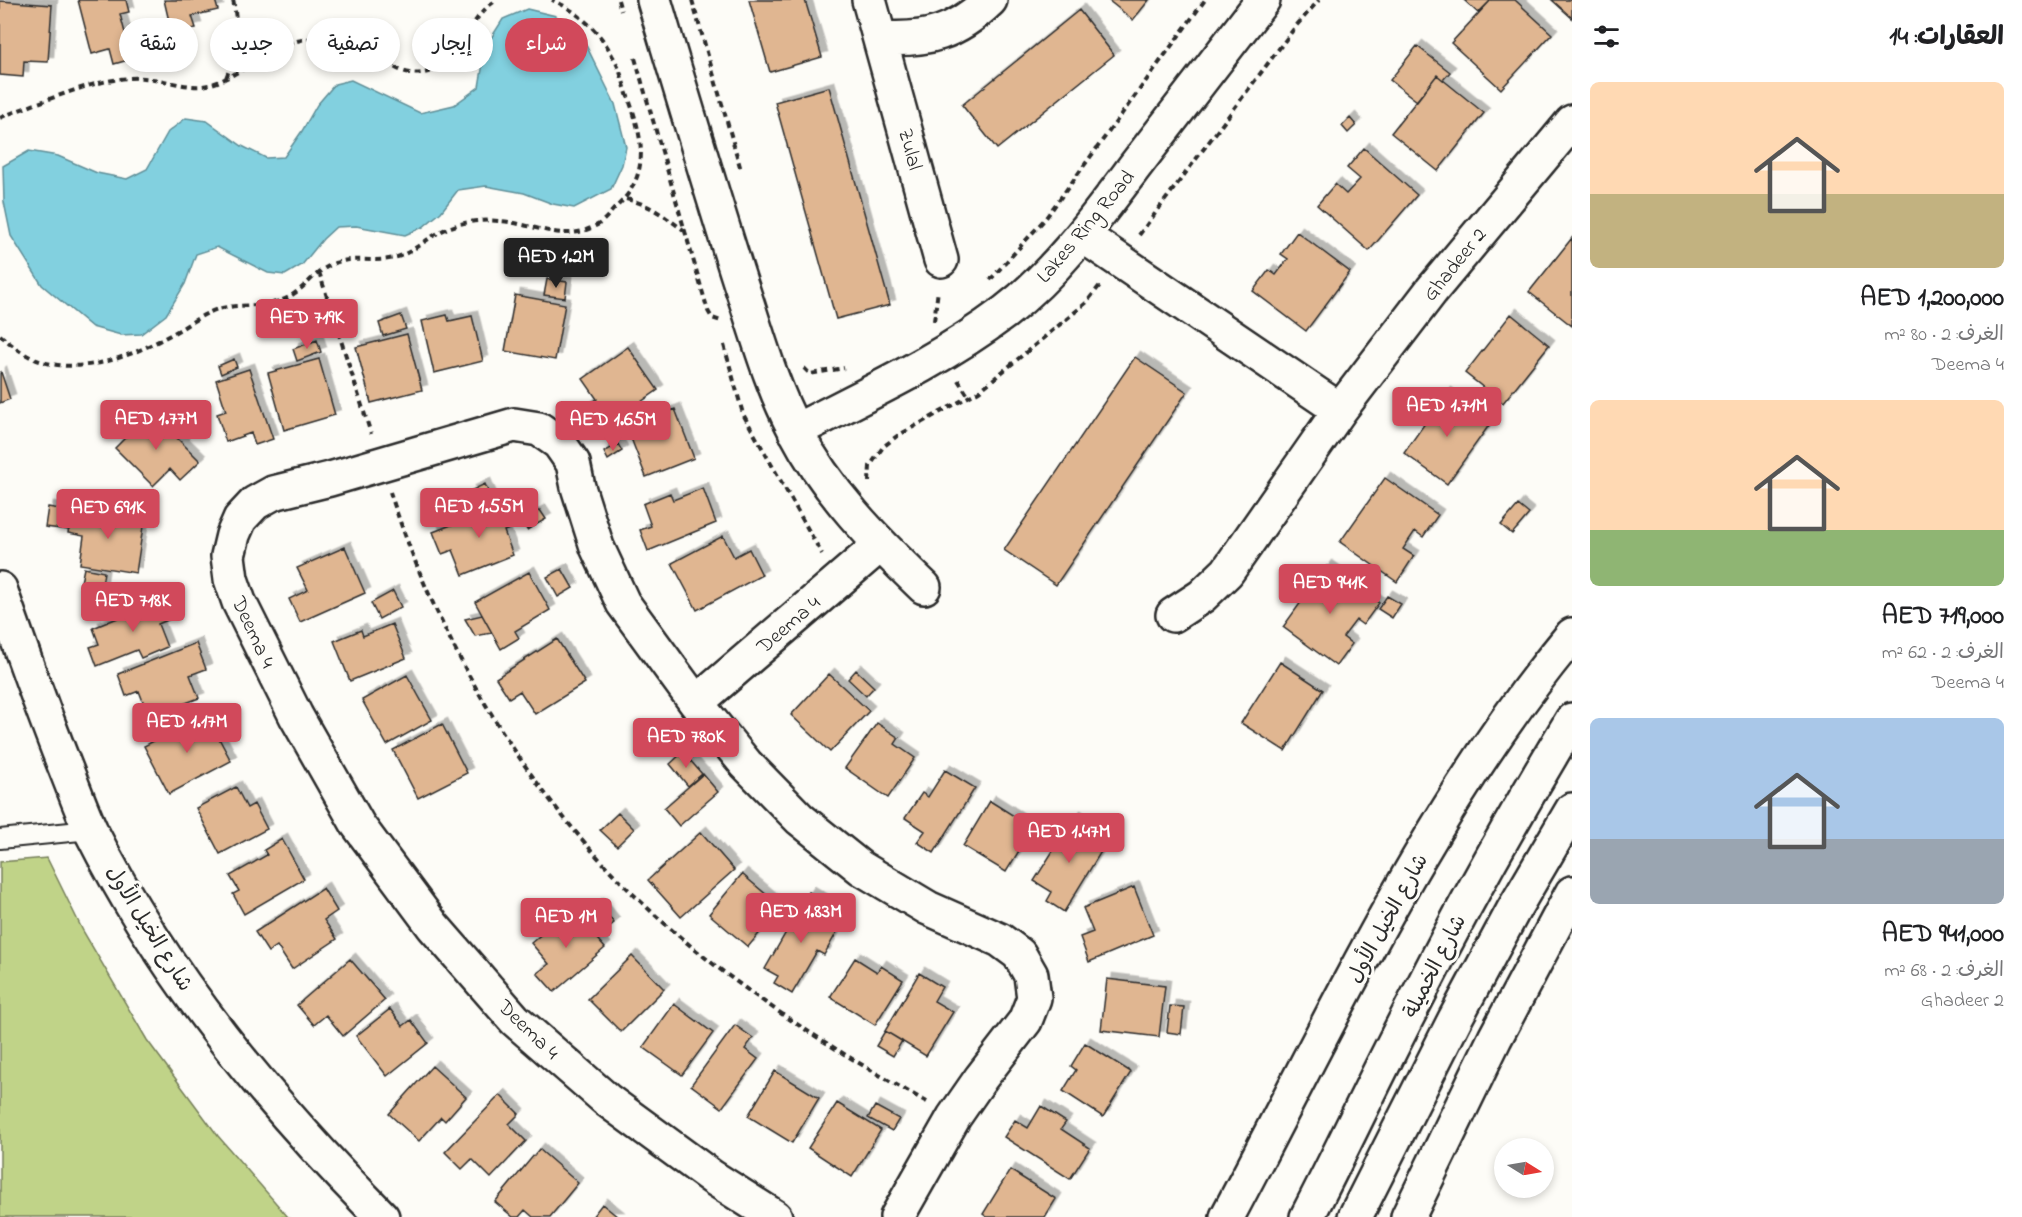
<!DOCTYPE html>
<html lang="ar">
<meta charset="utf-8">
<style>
:root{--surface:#fff;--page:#f2f2f2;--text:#202124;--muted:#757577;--accent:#d1495b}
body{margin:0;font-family:"Indie Flower","Playpen Sans Arabic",sans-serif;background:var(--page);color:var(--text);direction:rtl;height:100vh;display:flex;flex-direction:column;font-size:22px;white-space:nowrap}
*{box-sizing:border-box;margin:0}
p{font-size:20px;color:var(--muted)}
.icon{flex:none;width:33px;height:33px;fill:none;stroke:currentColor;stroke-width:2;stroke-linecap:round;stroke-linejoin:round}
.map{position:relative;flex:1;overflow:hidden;direction:ltr}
.details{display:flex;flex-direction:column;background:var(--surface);width:450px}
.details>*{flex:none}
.guide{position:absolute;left:18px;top:18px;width:570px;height:54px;direction:rtl;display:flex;gap:12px}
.needle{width:39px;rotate:101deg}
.tools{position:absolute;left:1494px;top:1138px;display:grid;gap:12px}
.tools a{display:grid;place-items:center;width:60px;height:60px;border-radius:50%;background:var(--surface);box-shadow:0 3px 9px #0003;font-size:30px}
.price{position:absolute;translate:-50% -51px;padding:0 14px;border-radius:6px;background:var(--accent);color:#fff;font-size:20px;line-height:39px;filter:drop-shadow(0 2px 3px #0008)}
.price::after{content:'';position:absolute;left:50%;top:36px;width:18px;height:14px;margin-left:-9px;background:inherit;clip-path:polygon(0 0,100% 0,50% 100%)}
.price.selected{background:#222;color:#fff}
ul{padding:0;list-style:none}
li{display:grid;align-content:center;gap:12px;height:318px;padding:0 18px}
li span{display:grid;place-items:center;height:186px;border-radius:9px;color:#555}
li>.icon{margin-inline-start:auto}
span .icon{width:108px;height:108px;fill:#fffc;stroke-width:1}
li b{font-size:26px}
h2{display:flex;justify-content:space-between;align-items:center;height:72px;padding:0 18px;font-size:26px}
.pill{padding:0 21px;border-radius:27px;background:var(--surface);box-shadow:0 3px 9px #0003;font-size:21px;line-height:54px}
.pill.selected{background:var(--accent);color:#fff}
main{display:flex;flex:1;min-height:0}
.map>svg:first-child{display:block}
.green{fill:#c0d388;stroke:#767f5a;stroke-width:1.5}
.water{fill:#82d0df;stroke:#5f8e97;stroke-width:1.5}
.building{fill:#e0b691;stroke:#2b2b2b;stroke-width:1.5;filter:url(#shadow)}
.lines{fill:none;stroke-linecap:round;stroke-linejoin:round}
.lane-casing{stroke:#2b2b2b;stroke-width:22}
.street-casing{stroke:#2b2b2b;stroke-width:38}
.secondary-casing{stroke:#2b2b2b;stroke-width:38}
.path{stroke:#2b2b2b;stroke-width:4;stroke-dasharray:6 4.5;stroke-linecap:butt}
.lane{stroke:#fdfcf7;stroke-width:18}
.street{stroke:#fdfcf7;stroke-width:33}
.secondary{stroke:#fdfcf7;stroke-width:33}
.labels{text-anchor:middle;stroke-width:6;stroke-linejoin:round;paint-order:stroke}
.street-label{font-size:21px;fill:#2b2b2b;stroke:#fdfcf7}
</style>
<main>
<section class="details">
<h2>العقارات: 14<svg class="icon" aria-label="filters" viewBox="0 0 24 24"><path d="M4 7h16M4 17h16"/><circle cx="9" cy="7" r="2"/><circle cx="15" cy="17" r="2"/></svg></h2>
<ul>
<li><span style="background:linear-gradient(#ffd9b3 60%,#c2b280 0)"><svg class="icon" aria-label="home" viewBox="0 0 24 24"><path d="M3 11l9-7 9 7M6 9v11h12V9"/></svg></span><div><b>AED 1,200,000</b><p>الغرف: 2 · 80 m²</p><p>Deema 4</p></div></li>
<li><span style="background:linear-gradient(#ffd9b3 70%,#8fb573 0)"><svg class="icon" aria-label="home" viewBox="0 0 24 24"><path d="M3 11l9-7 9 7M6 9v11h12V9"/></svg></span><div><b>AED 719,000</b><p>الغرف: 2 · 62 m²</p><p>Deema 4</p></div></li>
<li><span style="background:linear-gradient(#a9c7e8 65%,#9aa5b1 0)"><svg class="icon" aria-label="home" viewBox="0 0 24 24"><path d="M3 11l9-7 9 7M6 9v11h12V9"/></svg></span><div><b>AED 941,000</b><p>الغرف: 2 · 68 m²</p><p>Ghadeer 2</p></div></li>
</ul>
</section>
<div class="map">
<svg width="1572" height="1217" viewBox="0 0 1572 1217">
<defs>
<filter id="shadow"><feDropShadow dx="5.5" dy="-5.5" stdDeviation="0" flood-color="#0004"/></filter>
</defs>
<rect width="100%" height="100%" fill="#fdfcf7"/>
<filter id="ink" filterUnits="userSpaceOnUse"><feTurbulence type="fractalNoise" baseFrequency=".0167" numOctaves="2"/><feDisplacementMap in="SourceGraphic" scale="12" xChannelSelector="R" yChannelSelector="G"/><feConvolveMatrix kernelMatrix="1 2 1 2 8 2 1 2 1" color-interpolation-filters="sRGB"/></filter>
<g filter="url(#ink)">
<path class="green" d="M47,858L83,931L147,1040L218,1136L288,1217H0V862Z"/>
<path class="water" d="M527,9L556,16L582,37L615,104L626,147L622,165L611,189L574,208L553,204L524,193L486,186L458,190L441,212L423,227L405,235L356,226L336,227L323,239L302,265L285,275L268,273L217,247L196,254L185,284L166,315L141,334L121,335L92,327L42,285L11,236L4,202L3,166L29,151L58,156L97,173L127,179L147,169L168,132L186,118L207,121L242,146L266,158L284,157L302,131L317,105L335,84L351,80L420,113L454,105L479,87L486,46L503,19Z"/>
<path class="building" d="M78,0H126L129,12L120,14L132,59L114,64L110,49L92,54Z
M164,0H215L218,10L192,16L196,28L172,34Z
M749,0H805L822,57L770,72Z
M1108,0H1149L1133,20Z
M1464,0H1491L1478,13Z
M1491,0H1515L1552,34L1501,89L1451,43Z
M1552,0H1572V18Z
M0,1L52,5L48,62L24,61L23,77L0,75Z
M1079,10L1114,55L997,149L962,105Z
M1417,46L1450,72L1443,80L1437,75L1417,101L1390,80Z
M1437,75L1484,113L1438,171L1391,133Z
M829,87L890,305L836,319L775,102Z
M1350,118L1356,125L1348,133L1342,126Z
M1364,148L1417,195L1369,251L1317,205L1335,184L1346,194L1360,179L1347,168Z
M1297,232L1350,272L1306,331L1253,291L1269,270L1276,275L1288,259L1281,254Z
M1572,238V326L1529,292Z
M547,279L567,282L565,298L544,295Z
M515,295L565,304L555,360L505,351Z
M1511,314L1549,345L1503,403L1465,373Z
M401,315L406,329L383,336L379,323Z
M447,315L449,321L472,316L483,361L434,373L422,321Z
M407,334L422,390L371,403L356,347Z
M317,340L321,352L297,361L293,349Z
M628,347L658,390L602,429L586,407L597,399L583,379Z
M1135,357L1187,392L1056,585L1004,550Z
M234,359L237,367L221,374L218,366Z
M319,359L335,415L284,430L268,373Z
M249,369L273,439L255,445L251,433L226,442L217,414L226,411L216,380Z
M1,372L10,399L0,403V373Z
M1446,393L1490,424L1447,484L1404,453Z
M675,409L694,458L646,477L627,428Z
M151,412L200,461L180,480L170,469L153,486L115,448Z
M618,444L622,451L608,460L604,452Z
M1385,478L1438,515L1423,537L1415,531L1403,549L1414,556L1397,582L1340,542Z
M485,484L493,503L478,510L470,491Z
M703,488L716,523L648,551L640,530L651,526L643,504L670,493L673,500Z
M508,503L517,526L504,531L513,555L463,575L453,550L442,554L433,532Z
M1518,505L1529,514L1512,534L1501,525Z
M48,507L72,511L69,530L45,527Z
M72,509L144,520L136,573L80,564L84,536L68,533Z
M540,510L546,519L527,530L522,521Z
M723,536L734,557L749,549L762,575L697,610L672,563Z
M345,547L365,593L300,622L289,599L308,590L297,568Z
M1327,566L1379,603L1363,625L1356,620L1343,637L1352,644L1336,666L1283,627Z
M84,568L104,572L101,591L80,587Z
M562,569L573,588L558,597L547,577Z
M529,572L550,610L515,631L519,638L501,649L475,602Z
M393,591L401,607L379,619L371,603Z
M1387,596L1401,604L1392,618L1378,609Z
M167,598L175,617L158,624L167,647L141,658L137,650L97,666L90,647L99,644L93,628Z
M482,615L492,633L475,636L465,619Z
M392,624L406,658L350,681L334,641L361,630L363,636Z
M557,639L585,683L535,714L520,691L509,698L496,678Z
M196,643L206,669L190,675L199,698L149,717L139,691L126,696L118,674Z
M1280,662L1323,690L1285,751L1241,723Z
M856,670L874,687L866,696L848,679Z
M829,674L869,711L830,752L791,715Z
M407,675L432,720L387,745L362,700Z
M206,714L231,761L169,794L144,746Z
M877,723L899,738L895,744L915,758L888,798L845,768Z
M442,724L467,773L418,798L393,750Z
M683,752L702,774L688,786L670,764Z
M945,770L975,788L934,853L917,842L925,831L905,818L922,793L928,797Z
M703,774L718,792L679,826L664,808Z
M236,787L247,808L254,804L267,829L220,854L196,808Z
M990,801L1033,828L1006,872L963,846Z
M618,813L634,829L617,846L600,830Z
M1075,816L1095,829L1087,840L1102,850L1064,912L1047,901L1052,892L1034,881Z
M701,832L734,870L681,917L648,880Z
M282,839L304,879L244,914L233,894L239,891L230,876L267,855L264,850Z
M742,874L781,907L748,947L709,914Z
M1134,887L1153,935L1089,962L1080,937L1093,932L1083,908Z
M323,888L337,911L324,920L337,939L292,969L277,946L268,952L255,932Z
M809,892L826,902L817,918L838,930L824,955L817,951L792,994L774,983L778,976L765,969Z
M598,903L614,923L607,929L591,909Z
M571,909L605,948L554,992L537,973L549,964L531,943Z
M632,956L664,989L621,1032L588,999Z
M855,958L877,972L881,966L903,980L875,1025L830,997Z
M350,959L385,1000L343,1036L326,1015L314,1025L297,1005Z
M919,973L942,987L934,1001L953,1012L926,1056L885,1031Z
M1107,979L1165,986L1159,1037L1101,1030Z
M674,1004L713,1033L682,1075L643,1047Z
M1170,1006L1184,1007L1181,1034L1167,1032Z
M390,1009L403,1026L411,1020L428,1043L387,1076L356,1036Z
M735,1025L753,1038L745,1049L758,1059L722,1108L691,1085Z
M885,1031L902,1041L893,1056L876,1046Z
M1085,1043L1131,1072L1103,1117L1063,1091L1076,1070L1071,1066Z
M432,1066L466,1097L445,1121L441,1117L419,1141L389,1114Z
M775,1071L819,1098L792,1143L748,1116Z
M500,1095L519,1114L509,1124L526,1141L491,1178L472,1159L462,1169L445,1152Z
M837,1103L881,1130L852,1177L808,1148Z
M875,1106L899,1119L892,1131L868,1118Z
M1041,1106L1066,1122L1061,1129L1090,1148L1070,1179L1004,1137L1015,1120L1028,1128Z
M539,1149L578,1183L550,1217H533L525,1210L519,1217H513L495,1202Z
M1010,1170L1056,1199L1045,1217H987L983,1214Z
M602,1204L618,1217H592Z"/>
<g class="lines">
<g class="lane-casing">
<path id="lane" d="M0,839L90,830"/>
</g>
<g class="street-casing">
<path id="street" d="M654,0C682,94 710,188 740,282C757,332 770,383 795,430C827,492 875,540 924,587
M869,0L941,260
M881,38C927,41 956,33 990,0
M1082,235L1340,410
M795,431C867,394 940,361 1005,312C1057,272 1096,218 1135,166C1178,111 1220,55 1263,0
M1173,615L1202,596L1227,572L1340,410L1432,290L1572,122
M696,703L880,545
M775,1217L712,1177L607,1100L515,1020L433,926L358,825L296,716L239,602L231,579L228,556L233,535L240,519L255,503L273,493L330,479L514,425L539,429L559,443L573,463L578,487L597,547L623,603L696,703L746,764L800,819L861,868L928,908L1000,940L1019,954L1031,975L1034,998L1025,1021L981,1078L954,1117L897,1217"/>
</g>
<g class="secondary-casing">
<path id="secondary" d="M0,589C21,650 43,712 67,772C75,792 82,812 91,831C164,976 268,1102 382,1217
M1227,1217C1331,1022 1430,805 1572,635
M1307,1217C1345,1144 1379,1070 1417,998C1465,903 1517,811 1572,720
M1355,1217L1455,1019L1514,909L1572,810
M1408,1217L1495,1038L1572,893"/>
</g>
<path class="path" d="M618,0L621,11
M692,0L741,170
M635,58L708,311L712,318L721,321
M226,78C238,49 239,30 233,0
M0,118C12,112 26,108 38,103C72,91 108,76 144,78C166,79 190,91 212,84C249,72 276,38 319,38C334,38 350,41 363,48C388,61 403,82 434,70C459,60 469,16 497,0
M626,199C650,204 665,217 685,231
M1139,235L1296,26L1319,0
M319,272L371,434
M990,280L1045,219L1205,0
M934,321L938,290
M0,335C13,346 27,358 43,362C90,375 139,353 179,330C189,324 199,317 210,312C235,301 263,310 287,298C305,289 316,270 335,263C354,256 375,263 394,258C416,252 430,234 451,227C471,219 498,219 519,224C548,230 570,241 599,224C605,220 610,213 615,208C653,174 642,135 627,94C623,81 619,66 612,55C600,31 576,10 552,0
M724,345L743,414L822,554
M804,368L810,374L844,368
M958,380L969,397
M869,482L870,466L883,447L897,436L979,391L1086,303L1101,284
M390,492C444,658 539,815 672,930C749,997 838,1053 927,1102"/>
<use href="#lane" class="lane"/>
<use href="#street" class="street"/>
<use href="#secondary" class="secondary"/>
</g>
</g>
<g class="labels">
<g class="street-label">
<text transform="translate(911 149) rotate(75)" y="7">Zulal</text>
<text transform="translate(1085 226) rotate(-50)" y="7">Lakes Ring Road</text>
<text transform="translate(1454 264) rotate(-51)" y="7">Ghadeer 2</text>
<text transform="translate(788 624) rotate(-41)" y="7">Deema 4</text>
<text transform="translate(254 632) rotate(65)" y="7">Deema 4</text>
<text transform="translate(1387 918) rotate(-61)" y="7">شارع الخيل الأول</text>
<text transform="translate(150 928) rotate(58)" y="7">شارع الخيل الأول</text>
<text transform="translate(1434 966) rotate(-63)" y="7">شارع الخميلة</text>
<text transform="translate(529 1029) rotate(44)" y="7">Deema 4</text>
</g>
</g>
</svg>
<div class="tools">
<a><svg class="needle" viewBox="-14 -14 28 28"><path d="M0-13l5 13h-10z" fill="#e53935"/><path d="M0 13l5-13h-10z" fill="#757577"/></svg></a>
</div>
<b class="price selected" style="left:556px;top:289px">AED 1.2M</b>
<b class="price" style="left:307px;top:350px">AED 719K</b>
<b class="price" style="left:1447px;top:438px">AED 1.71M</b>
<b class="price" style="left:156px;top:451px">AED 1.77M</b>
<b class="price" style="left:613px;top:452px">AED 1.65M</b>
<b class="price" style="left:479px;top:539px">AED 1.55M</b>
<b class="price" style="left:108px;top:540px">AED 691K</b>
<b class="price" style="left:1330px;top:615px">AED 941K</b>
<b class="price" style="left:133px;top:633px">AED 718K</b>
<b class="price" style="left:187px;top:754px">AED 1.17M</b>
<b class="price" style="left:686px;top:769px">AED 780K</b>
<b class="price" style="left:1069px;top:864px">AED 1.47M</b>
<b class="price" style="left:801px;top:944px">AED 1.83M</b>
<b class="price" style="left:566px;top:949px">AED 1M</b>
<div class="guide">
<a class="pill selected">شراء</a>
<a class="pill">إيجار</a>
<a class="pill">تصفية</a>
<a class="pill">جديد</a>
<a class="pill">شقة</a>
</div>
</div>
</main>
